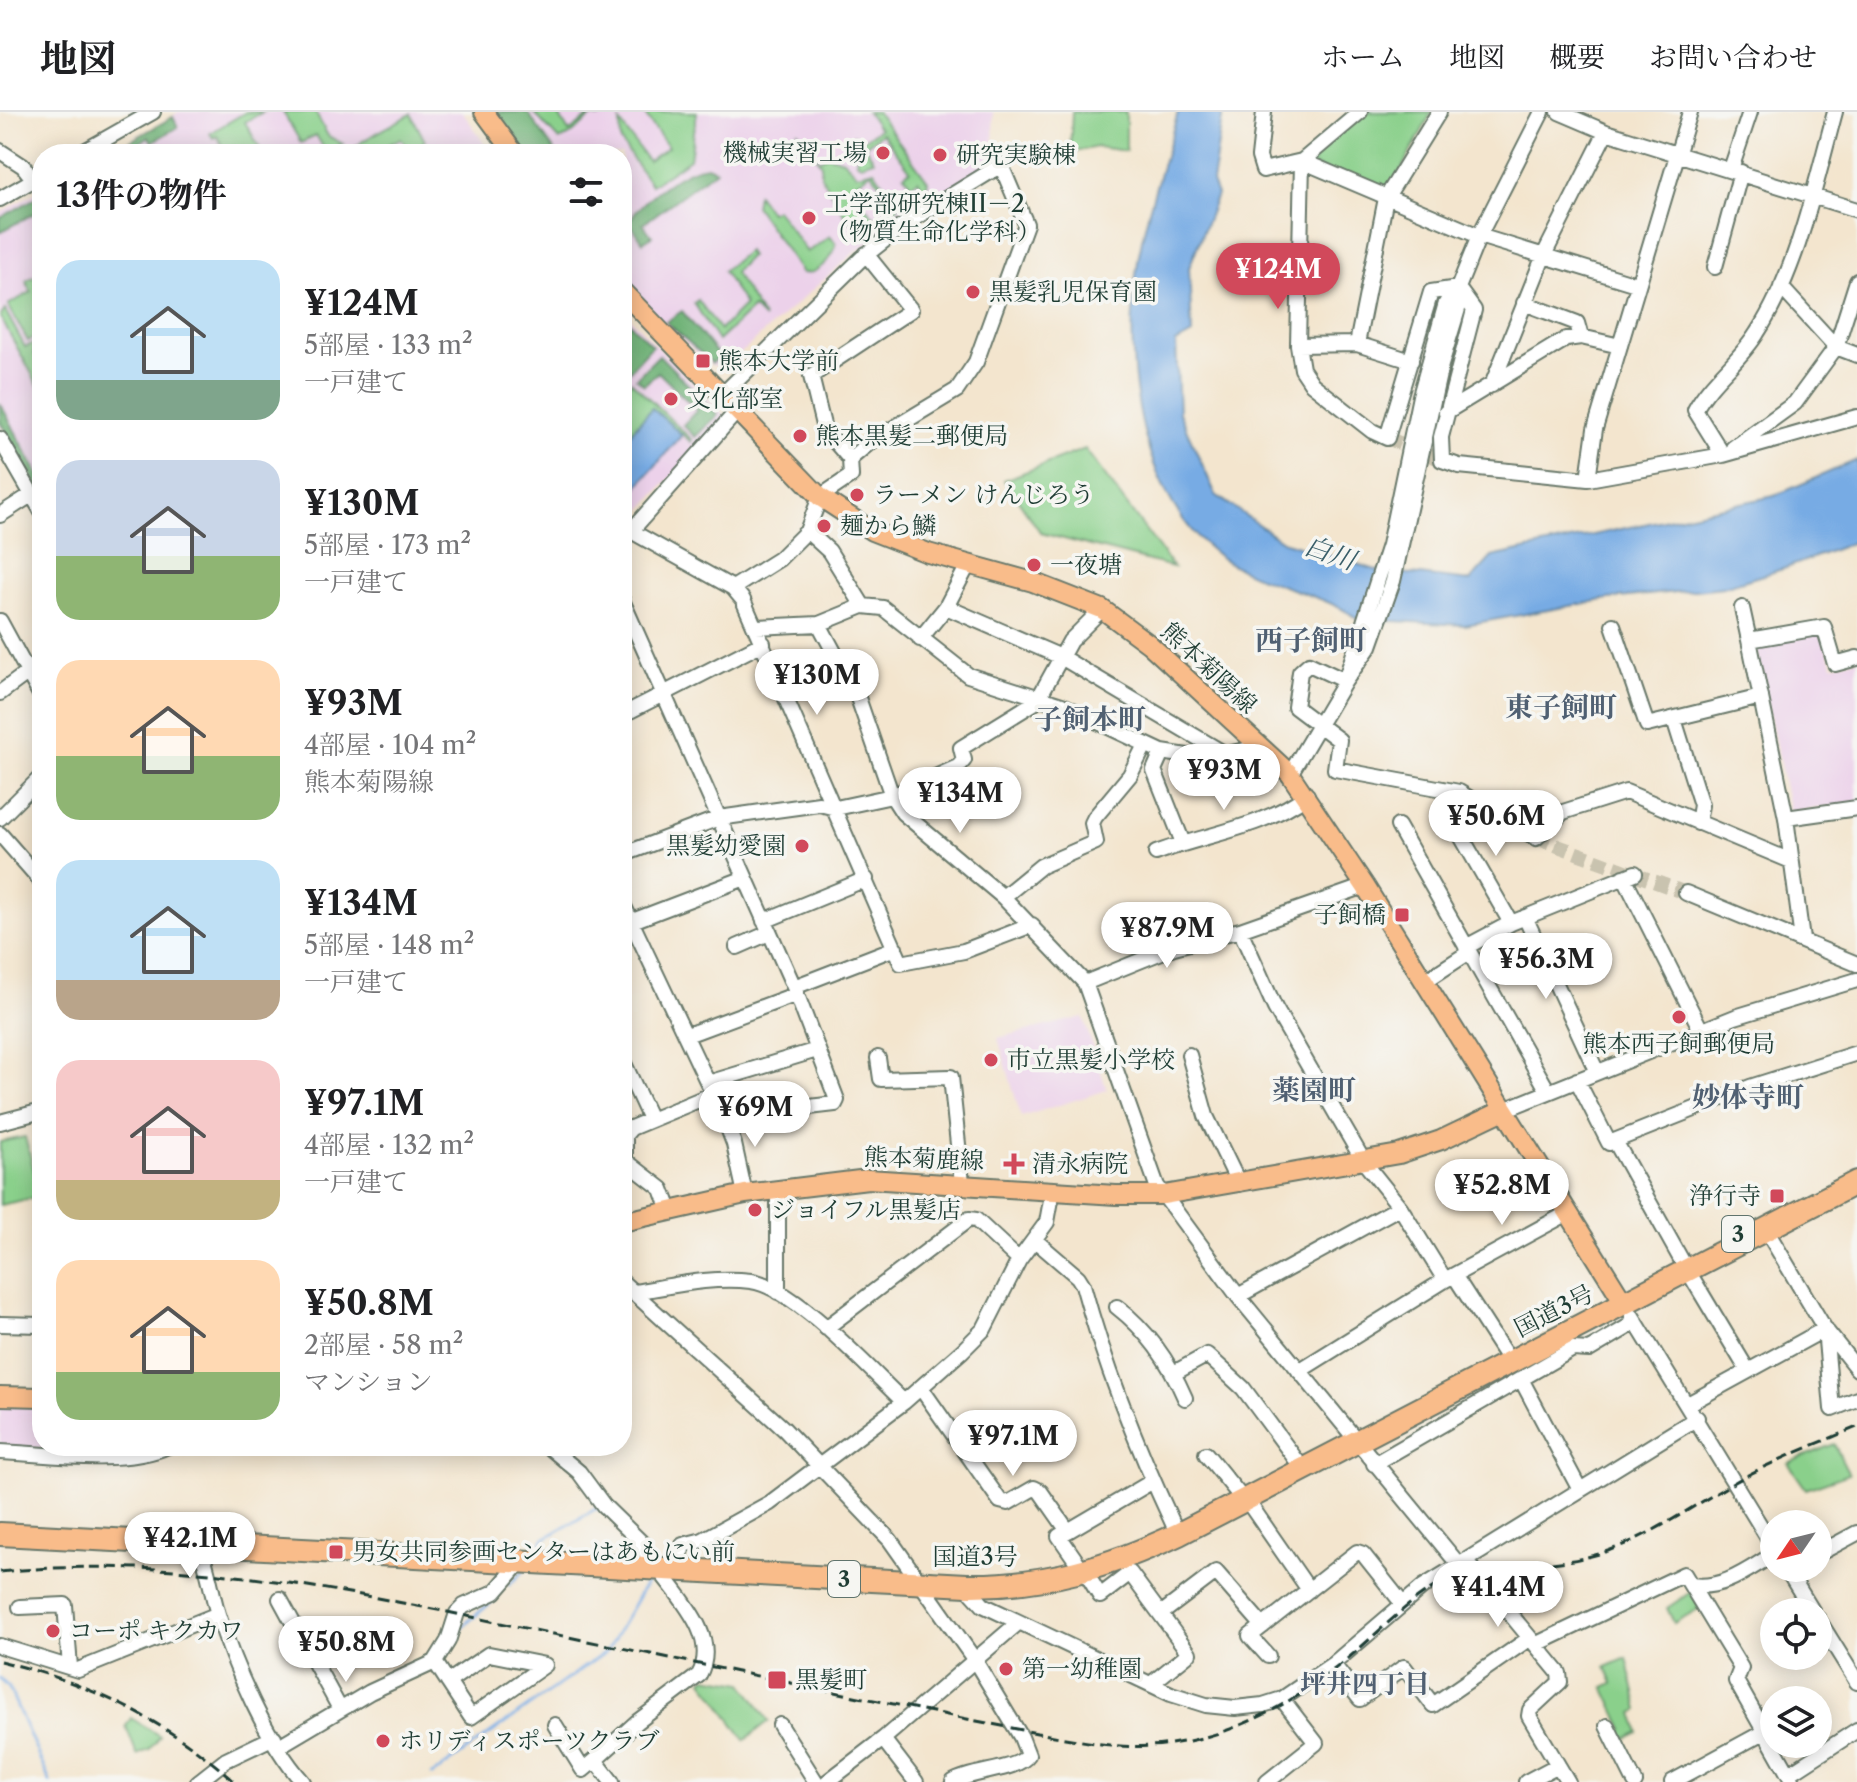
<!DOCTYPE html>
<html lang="ja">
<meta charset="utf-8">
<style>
:root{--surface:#fff;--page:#f6f6f6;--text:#202124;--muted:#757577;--line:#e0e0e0;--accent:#d1495b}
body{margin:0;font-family:"Libre Caslon Text","Noto Serif JP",serif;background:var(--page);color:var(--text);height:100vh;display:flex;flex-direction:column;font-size:30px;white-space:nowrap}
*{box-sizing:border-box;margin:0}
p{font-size:26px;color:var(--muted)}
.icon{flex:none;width:44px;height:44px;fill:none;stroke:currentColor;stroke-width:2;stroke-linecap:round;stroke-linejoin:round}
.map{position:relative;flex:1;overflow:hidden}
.sheet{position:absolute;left:32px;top:32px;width:600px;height:1312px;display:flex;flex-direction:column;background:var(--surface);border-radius:32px;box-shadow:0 4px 20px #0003}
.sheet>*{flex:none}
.needle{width:52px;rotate:235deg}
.controls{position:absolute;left:1760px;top:1398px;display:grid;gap:16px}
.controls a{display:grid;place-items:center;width:72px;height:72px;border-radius:50%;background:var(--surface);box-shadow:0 4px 20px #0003;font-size:40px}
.price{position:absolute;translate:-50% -68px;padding:0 18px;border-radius:28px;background:#fff;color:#222;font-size:26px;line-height:52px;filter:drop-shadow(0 2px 4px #0008)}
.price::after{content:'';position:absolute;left:50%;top:48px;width:24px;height:18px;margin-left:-12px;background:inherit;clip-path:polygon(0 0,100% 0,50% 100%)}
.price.active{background:var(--accent);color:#fff}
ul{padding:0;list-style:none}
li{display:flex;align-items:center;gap:24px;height:200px;padding:0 24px}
li span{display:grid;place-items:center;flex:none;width:224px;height:160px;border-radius:24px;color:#555}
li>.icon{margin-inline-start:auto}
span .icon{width:96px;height:96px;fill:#fffc;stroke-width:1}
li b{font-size:34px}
h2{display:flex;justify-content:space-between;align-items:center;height:96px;padding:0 24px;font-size:34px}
header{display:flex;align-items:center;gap:48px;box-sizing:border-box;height:112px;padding:0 40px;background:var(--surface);border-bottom:2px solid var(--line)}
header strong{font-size:38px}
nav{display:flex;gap:44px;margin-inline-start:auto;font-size:28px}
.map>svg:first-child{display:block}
.built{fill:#ecd1ea}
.green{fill:#8ad08b;stroke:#548660;stroke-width:2;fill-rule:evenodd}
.forest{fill:#6fb277;stroke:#477856;stroke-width:2}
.water{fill:#77abe4;stroke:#4b748c;stroke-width:2}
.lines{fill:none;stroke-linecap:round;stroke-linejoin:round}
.stream{stroke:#77abe4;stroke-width:3}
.minor-tunnel{stroke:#c9c3af;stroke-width:14;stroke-dasharray:14 7;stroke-linecap:butt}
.minor-casing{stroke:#69786a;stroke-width:18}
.major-casing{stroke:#69786a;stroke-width:22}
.highway-casing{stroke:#69786a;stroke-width:26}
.minor{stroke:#fff;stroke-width:14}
.major{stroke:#f9bc8a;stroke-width:18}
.highway{stroke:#f9bc8a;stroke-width:22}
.rail{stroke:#1f3d34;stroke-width:3;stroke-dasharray:12 6;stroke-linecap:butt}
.poi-dot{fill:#d1495b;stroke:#f6f6f2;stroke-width:3}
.labels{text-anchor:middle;stroke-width:7;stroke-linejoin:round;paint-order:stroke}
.shield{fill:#f6f6f2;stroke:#60746d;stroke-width:2}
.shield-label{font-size:22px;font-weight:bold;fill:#1f3d34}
.poi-label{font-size:24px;fill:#1f3d34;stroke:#f6f6f2;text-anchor:start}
.street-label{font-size:24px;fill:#1f3d34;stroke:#f6f6f2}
.water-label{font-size:26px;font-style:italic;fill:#395e69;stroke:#f6f6f2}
.neighbourhood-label{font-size:26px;font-weight:bold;fill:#506072;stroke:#f6f6f2}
.quarter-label{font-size:28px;font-weight:bold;fill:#506072;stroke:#f6f6f2}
</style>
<header>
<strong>地図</strong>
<nav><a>ホーム</a><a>地図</a><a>概要</a><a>お問い合わせ</a></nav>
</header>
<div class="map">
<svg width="1857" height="1670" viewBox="0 0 1857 1670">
<rect width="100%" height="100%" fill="#f6f6f2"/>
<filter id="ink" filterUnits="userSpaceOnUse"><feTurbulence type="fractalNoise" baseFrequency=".0125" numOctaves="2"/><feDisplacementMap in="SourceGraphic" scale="16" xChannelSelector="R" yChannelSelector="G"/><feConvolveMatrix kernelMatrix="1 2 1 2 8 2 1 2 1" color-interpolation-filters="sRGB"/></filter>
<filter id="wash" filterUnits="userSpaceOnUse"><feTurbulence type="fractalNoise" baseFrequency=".006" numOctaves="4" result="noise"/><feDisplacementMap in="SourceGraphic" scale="32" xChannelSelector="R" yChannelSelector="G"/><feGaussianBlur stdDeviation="1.8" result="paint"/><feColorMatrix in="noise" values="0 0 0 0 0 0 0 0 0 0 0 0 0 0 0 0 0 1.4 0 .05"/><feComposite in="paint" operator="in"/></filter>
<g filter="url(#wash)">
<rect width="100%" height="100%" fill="#f3e5ce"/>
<path class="built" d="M179,0H463L491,42H105Z
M496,0H993L994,47L855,140L725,255L711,253L669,217L622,165V42H527Z
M42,77V384L0,314V101Z
M622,198L726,305L622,419Z
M1820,518L1833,553L1857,547V691L1790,700L1754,528Z
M1083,905L1107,978L1021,1005L998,926Z
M0,1290L42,1292V1334L127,1337L0,1336Z"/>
<path class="green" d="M246,0H263L245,10L263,42H227L217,24L213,26L210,21Z
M283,0H315L328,24L343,32L326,40L316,23L301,31Z
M533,0H557L569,20L595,0H608L599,6L593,4L569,24L559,28Z
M643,0H697L690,47L651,73L621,30L620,10L648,49L668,35Z
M867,0H877L928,69L927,74L924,77L918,68L911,73L904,63L910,58L882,21L865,34L874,48L861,52L856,49L858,39L850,26L854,23L860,30L879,17Z
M1072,0H1126V39L1097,35L1070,41Z
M1361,0H1432L1386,86L1302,49Z
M411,2L425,29L419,33L425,42H411L401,26L371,42H347L364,28Z
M797,18L819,48L827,43L843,48L857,62L874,58L899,95L888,103H881L894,94L881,77L862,91L880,111L865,117L849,110L821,64V52ZM871,60L881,74L858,91L848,77Z
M757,82L770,100L776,97L807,140L830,124L836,131C835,145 816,164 802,161L755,94Z
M747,139L750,144L734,160L764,207L753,196L718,229L694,191L698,188L720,218L745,193L723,159Z
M42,160V220L28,229L8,193L31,180L26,169Z
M5,198L25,235L35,231L34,241L42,255V280L0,205Z
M631,269L692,328L691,330L652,296L622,329V278Z
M1085,337L1173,455L1041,421L1004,368Z
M25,1025L40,1081L37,1085L0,1093V1030Z
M1834,1332L1849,1362L1806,1377L1788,1351Z
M1691,1480L1700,1496L1674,1511L1667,1496Z
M1627,1546L1639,1598L1633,1601L1639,1620L1619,1630L1615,1622L1624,1617L1604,1575L1613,1571L1606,1555Z
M706,1565L743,1571L769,1609L745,1628L703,1568Z
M131,1606L160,1624L149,1638L137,1643L126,1614Z"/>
<path class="forest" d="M496,0H527L557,42H527Z
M173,5L178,15L152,30L149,25L120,42H108Z
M707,54L716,58L643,112L652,124L643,130L629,110C640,89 683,56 707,54Z
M39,84L42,97L0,120V106Z
M682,199L720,245L712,251L666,210Z
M622,203L652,234L629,259L622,254Z
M659,243L718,303L695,325L683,313L697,298L658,260L644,273L636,266Z
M0,291L42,369V381L0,310Z"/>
<path class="water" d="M1178,0H1223L1212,70L1217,83L1189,156L1192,222L1176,231L1179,301L1216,383L1282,429L1376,458L1470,469L1492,445L1774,384L1857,348V429L1786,456L1723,475L1609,487L1465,513L1358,507C1325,481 1259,473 1220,445C1130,379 1120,223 1143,123C1152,82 1167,41 1178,0Z
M652,296L682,323L623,391L622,331Z"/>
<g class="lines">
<path class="stream" d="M534,1443L544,1427L597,1396L600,1398
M509,1473L523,1459
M456,1527L463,1514L495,1487
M0,1567L9,1576L50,1670
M432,1663L607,1539L647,1469L646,1464"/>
</g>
</g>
<g filter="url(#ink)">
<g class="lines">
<path class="minor-tunnel" d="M1387,326L1442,348
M1536,726L1686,781"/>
<g class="minor-casing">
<path id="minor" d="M1264,0L1259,45L1263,58L1302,49L1360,0
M1542,0L1479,124L1458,176L1446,191L1420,284L1389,433L1345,569L1309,552L1300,560L1295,595L1339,628L1335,657L1459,680L1536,726L1563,700L1626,680L1791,749
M1559,0L1606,20L1857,98
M0,39L23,54L34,68
M79,42L153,0
M1302,49L1298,233L1302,257L1312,272L1372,319L1387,326L1431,180L1458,176
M1302,49L1479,124L1636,172
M1731,57L1750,0
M0,87L42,63
M1715,155L1741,60
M1781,175L1836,235L1857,243
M1458,176L1474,198L1441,325L1442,348L1459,354L1588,367L1723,343L1857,305
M1524,191L1577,211L1581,225
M1357,232L1386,86L1439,0
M1298,233L1357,232L1411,249
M1492,273L1544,143L1606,20
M722,283L862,146L905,112L1001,53L1026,112L976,250L957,278L869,331L850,347L851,364L820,385L807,419L779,447L733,476
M1446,300L1566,227L1581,225L1620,234
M0,327L42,400
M1733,336L1795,291L1836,235L1857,169
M1723,343L1695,298C1711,268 1740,249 1757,221C1797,160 1816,70 1835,0
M850,347L824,317L811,264L911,198L866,142
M1588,367L1595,317L1690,0
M0,403L31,383
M631,419L733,476L743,488L901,851L964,839L1032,813
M807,419L829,439L863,494
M622,424L631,419L738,298
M622,488L794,875L837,988L835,992L724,1005
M946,495L1061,545L1225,642
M1742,496L1749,528
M0,509L42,586
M819,512L857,583L892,684L903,701L1003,785L1085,871L1157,1074L1238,1184L1459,1453
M1613,513L1647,613L1761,585
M756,515L819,512L863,494L883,496L968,563L1062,593L1162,640L1206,647L1258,635
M920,527L946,495L967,455
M0,581L42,550
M622,603L763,531
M1674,607L1701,693L1698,711
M1162,640L1154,658L1183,731
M1290,662L1345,569L1370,534L1393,469L1441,253L1458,197V176
M1459,680L1446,698L1511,811
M0,706L42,664
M1786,706L1857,696
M1398,714L1548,979
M0,722L42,770
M1156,741C1206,722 1263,716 1307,683
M622,743L719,706L819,692L836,696L892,684L958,655L964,648L961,636L1037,589L1070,529L1102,497
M1624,765L1701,918
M1686,781L1857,852
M1003,785L1041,754L1096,730L1092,711L1095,705L1130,663L1145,633
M622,790L724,1005L734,1032L745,1082
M1525,805L1596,958
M764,809L866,767
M622,813L745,766
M1240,818L1275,896L1364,1050L1400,1095L1445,1168
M1802,828L1786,706L1749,528L1824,515L1835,552L1857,546
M737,835L769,821
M1466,835L1511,811L1635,761
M1425,869L1468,841
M1085,871L1174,835L1240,818L1365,774
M794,875L895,836
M687,923L797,882
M1189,943L1206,1004L1239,1072
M878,946L881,967L951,965L962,1071
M622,947L650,1007
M1577,968L1609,1031L1750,975L1857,941
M708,971L817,938
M1504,998L1735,905L1857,868
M0,1010L42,999
M1615,1029L1683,1151
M622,1046L662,1077L670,1098
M625,1048V1023L631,1016L713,982
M778,1077V1180
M1765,1116L1825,1217L1857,1257
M1036,1129L1078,1165L1083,1173C1106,1258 1137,1335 1174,1414
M1688,1159L1748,1259
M1454,1163L1505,1242
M622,1170L784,1317L890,1428L974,1547L1021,1625L1028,1643C1017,1659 973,1658 953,1670
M634,1180C672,1174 712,1164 751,1169C794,1174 871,1259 904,1290
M1238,1184L1400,1095
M1117,1195C1148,1219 1170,1251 1185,1286
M1632,1204L1774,1436
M0,1212L42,1213
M826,1216L969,1107L976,1108L1019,1148
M1825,1217L1832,1297L1857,1287
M1299,1259L1445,1168L1568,1101
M1174,1261L1207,1243L1243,1276L1297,1349
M1521,1267L1580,1378
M921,1276L1000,1389L1008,1391L1034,1376L1040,1379L1068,1419L1059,1424L1077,1450
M1688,1292L1825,1217
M548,1334L579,1360L604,1394L643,1432L648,1447
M0,1340C46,1342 127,1354 168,1334
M1206,1342L1237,1380
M1374,1352L1573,1237L1589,1238L1636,1210
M1246,1387L1309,1478
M1068,1419L1153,1369
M195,1421C206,1446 210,1473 217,1499C233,1552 266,1629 303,1670
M1818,1442L1857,1421
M679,1450L683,1433L703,1428L770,1391L904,1290L962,1239L984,1217L1019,1148L1047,1110L1053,1077
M1468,1451L1559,1561L1560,1570L1530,1598L1529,1604L1568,1670
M1786,1456L1813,1500
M1085,1459L1100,1484L1130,1461L1189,1541L1151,1572
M963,1471L983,1493L1171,1582L1206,1593L1235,1596L1263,1593L1282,1587L1333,1552L1423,1475L1697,1306
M1691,1473C1723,1478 1747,1458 1774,1442
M280,1487L340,1597
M20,1495L65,1493L70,1555
M1162,1501L1216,1460L1263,1514
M1818,1507L1857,1570
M1537,1532L1684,1462L1741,1556L1736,1569L1793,1670
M0,1534L78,1558L218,1502
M1268,1544L1250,1524L1357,1440L1363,1442L1402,1491
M435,1550L471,1605L545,1553L489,1542L448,1570
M1333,1552L1360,1587L1404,1555L1433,1593L1530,1526
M555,1613L583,1658L595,1648
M780,1613L816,1670
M1607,1614L1635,1670
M883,1627L916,1670
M279,1634L370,1580L435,1550L448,1529L457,1501L464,1494L495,1480L520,1451
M1789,1662L1857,1618
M198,1670L226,1648L274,1625
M612,1670L595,1648L637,1610L699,1563C720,1525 679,1486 658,1456
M827,1670L883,1627L1018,1511
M1267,1670L1316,1631L1282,1587
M1526,1670L1558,1653
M1672,1670L1764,1620"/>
</g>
<g class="major-casing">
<path id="major" d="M484,0L515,42
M622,179L820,385L872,419L928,441L1033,470L1102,497L1149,532L1290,662L1365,774L1625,1192
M622,1110L745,1082L868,1067L1116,1083H1164L1399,1042L1441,1028L1504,998
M0,1284L42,1285"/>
</g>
<g class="highway-casing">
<path id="highway" d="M0,1422L967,1473C1044,1474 1109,1455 1179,1422L1857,1070"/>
</g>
<use href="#minor" class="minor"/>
<use href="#major" class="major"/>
<use href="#highway" class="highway"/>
<path class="rail" d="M0,1460C184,1441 360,1482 539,1519C705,1553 871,1588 1037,1621C1074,1627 1113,1637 1151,1634C1227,1629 1290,1594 1347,1547C1372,1527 1409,1488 1436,1474C1490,1448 1552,1459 1608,1439C1654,1422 1693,1394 1735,1370C1774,1348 1817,1332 1857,1315
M0,1549C87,1570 168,1609 235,1670"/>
</g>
</g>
<g class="poi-dot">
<circle cx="883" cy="41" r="8"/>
<circle cx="940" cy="43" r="8"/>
<circle cx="809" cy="106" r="8"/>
<circle cx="973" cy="180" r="8"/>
<rect x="695" y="241" width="16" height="16" rx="4"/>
<circle cx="671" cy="287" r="8"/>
<circle cx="800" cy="324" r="8"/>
<circle cx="857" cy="383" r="8"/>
<circle cx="824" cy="414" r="8"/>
<circle cx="1034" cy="453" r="8"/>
<circle cx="802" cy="734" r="8"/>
<rect x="1394" y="795" width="16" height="16" rx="4"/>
<circle cx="1679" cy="905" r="8"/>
<circle cx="991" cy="948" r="8"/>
<path d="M1010 1040h8v8h8v8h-8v8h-8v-8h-8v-8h8z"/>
<rect x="1769" y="1076" width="16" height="16" rx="4"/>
<circle cx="755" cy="1098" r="8"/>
<rect x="328" y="1432" width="16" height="16" rx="4"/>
<circle cx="53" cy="1519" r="8"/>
<circle cx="1006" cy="1557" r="8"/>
<rect x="767" y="1558" width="20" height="20" rx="4"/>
<circle cx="383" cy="1629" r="8"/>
</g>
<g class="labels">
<g class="shield">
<rect x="1722" y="1104" width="32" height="36" rx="6"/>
<rect x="828" y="1449" width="32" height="36" rx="6"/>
</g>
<g class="shield-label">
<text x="1738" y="1130">3</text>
<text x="844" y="1475">3</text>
</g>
<g class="poi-label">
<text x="867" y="49" text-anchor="end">機械実習工場</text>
<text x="956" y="51">研究実験棟</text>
<text x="825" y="100">工学部研究棟II－2<tspan x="825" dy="28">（物質生命化学科）</tspan></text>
<text x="989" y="188">黒髪乳児保育園</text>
<text x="719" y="257">熊本大学前</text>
<text x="687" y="295">文化部室</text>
<text x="816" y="332">熊本黒髪二郵便局</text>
<text x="873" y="391">ラーメン けんじろう</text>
<text x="840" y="422">麺から鱗</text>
<text x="1050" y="461">一夜塘</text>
<text x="786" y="742" text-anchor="end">黒髪幼愛園</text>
<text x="1386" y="811" text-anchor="end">子飼橋</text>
<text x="1679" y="940" text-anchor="middle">熊本西子飼郵便局</text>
<text x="1007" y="956">市立黒髪小学校</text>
<text x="1032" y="1060">清永病院</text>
<text x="1761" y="1092" text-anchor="end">浄行寺</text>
<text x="771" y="1106">ジョイフル黒髪店</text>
<text x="352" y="1448">男女共同参画センターはあもにい前</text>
<text x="69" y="1527">コーポ キクカワ</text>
<text x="1022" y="1565">第一幼稚園</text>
<text x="795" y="1576">黒髪町</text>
<text x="399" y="1637">ホリディスポーツクラブ</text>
</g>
<g class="street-label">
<text transform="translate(1209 556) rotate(43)" y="8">熊本菊陽線</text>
<text transform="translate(924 1047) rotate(2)" y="8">熊本菊鹿線</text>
<text transform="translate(1554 1199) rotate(-27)" y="8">国道3号</text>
<text x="975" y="1453">国道3号</text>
</g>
<g class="water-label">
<text transform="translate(1330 441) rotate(19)" y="9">白川</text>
</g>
<g class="neighbourhood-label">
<text x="1365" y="1581">坪井四丁目</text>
</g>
<g class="quarter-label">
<text x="1311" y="538">西子飼町</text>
<text x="1561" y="605">東子飼町</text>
<text x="1090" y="617">子飼本町</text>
<text x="1314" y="988">薬園町</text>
<text x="1748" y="995">妙体寺町</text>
</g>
</g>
</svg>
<div class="controls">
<a><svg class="needle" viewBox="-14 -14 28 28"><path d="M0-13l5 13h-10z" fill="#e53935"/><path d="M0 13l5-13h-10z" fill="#757577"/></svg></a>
<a><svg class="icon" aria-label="locate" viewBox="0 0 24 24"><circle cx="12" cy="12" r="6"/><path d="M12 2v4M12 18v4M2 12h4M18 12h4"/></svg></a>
<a><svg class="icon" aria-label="layers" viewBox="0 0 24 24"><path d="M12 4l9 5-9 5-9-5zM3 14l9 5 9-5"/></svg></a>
</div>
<b class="price active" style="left:1278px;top:199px">¥124M</b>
<b class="price" style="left:817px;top:605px">¥130M</b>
<b class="price" style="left:1224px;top:700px">¥93M</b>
<b class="price" style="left:960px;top:723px">¥134M</b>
<b class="price" style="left:1496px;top:746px">¥50.6M</b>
<b class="price" style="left:1167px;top:858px">¥87.9M</b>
<b class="price" style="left:1546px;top:889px">¥56.3M</b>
<b class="price" style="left:755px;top:1037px">¥69M</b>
<b class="price" style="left:1502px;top:1115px">¥52.8M</b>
<b class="price" style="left:1013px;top:1366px">¥97.1M</b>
<b class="price" style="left:190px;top:1468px">¥42.1M</b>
<b class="price" style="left:1498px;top:1517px">¥41.4M</b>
<b class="price" style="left:346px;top:1572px">¥50.8M</b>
<section class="sheet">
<h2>13件の物件<svg class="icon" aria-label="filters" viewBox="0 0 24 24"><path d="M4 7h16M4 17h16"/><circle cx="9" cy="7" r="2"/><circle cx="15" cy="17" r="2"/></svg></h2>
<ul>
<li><span style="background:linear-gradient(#bfe0f5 75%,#7fa58c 0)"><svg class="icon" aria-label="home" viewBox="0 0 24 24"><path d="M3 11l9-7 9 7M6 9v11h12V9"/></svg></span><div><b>¥124M</b><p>5部屋 · 133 m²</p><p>一戸建て</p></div></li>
<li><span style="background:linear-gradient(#c9d6e8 60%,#8fb573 0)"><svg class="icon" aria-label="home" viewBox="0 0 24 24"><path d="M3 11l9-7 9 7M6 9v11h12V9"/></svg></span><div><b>¥130M</b><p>5部屋 · 173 m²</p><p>一戸建て</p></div></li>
<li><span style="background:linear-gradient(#ffd9b3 60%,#8fb573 0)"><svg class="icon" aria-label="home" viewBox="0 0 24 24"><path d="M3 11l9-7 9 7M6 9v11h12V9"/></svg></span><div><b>¥93M</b><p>4部屋 · 104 m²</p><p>熊本菊陽線</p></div></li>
<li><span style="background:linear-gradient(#bfe0f5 75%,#b9a48a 0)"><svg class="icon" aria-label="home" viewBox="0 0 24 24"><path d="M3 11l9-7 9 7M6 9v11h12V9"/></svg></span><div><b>¥134M</b><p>5部屋 · 148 m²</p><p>一戸建て</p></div></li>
<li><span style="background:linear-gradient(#f6c9c9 75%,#c2b280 0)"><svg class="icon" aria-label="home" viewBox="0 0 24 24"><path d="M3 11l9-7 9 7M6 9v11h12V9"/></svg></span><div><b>¥97.1M</b><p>4部屋 · 132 m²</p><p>一戸建て</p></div></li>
<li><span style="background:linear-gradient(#ffd9b3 70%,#8fb573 0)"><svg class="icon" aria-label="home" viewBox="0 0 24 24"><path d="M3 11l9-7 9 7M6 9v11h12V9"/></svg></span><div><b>¥50.8M</b><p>2部屋 · 58 m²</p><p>マンション</p></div></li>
</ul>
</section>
</div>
